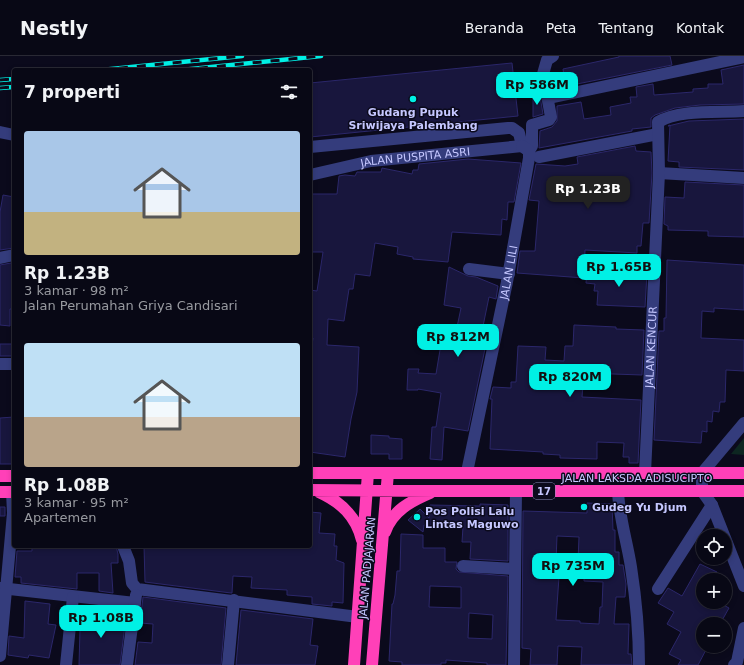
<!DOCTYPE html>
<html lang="id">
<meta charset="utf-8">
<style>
:root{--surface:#080815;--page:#11111e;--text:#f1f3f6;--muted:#989aa0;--line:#292934;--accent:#00f0e5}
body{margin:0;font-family:"DejaVu Sans",sans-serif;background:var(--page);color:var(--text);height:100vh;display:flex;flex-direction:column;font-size:15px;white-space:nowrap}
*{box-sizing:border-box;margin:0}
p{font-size:13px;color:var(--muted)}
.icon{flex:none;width:22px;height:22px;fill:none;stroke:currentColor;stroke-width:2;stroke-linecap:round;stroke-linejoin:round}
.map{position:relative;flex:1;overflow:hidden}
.details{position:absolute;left:12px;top:12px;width:300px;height:480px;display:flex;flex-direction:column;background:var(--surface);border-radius:4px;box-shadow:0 2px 6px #0003,0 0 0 1px var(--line)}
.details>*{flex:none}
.controls{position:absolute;left:696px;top:473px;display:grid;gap:8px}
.controls a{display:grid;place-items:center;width:36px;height:36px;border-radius:50%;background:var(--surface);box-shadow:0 2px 6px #0003,0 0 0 1px var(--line);font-size:20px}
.price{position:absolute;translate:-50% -34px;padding:0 9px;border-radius:8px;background:var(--accent);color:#111;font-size:13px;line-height:26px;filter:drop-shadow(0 1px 2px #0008)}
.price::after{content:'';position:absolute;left:50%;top:24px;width:12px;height:9px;margin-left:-6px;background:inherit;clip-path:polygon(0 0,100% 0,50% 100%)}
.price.current{background:#222;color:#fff}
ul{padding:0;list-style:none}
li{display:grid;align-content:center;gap:8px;height:212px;padding:0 12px}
li span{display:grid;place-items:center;height:124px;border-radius:4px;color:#555}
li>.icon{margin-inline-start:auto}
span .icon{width:72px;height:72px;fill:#fffc;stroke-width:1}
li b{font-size:17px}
h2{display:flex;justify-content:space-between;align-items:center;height:48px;padding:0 12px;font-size:17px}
header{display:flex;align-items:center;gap:24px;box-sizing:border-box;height:56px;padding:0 20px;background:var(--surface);border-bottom:1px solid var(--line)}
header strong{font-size:19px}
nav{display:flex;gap:22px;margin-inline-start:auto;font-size:14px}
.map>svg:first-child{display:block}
.green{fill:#0d2621}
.building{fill:#18163d;stroke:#2b276a;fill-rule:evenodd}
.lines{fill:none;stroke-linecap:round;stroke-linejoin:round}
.minor{stroke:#343c7c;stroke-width:12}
.highway{stroke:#ff40b8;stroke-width:12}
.rail-casing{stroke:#00f0e5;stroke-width:4.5}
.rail{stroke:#0b0a1c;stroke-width:3;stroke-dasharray:9;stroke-linecap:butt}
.poi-dot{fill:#00f0e5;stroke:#0b0a1c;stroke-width:1.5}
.labels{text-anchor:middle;stroke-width:3;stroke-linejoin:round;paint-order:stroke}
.shield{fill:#0b0a1c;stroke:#8d8ebb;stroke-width:1}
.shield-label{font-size:10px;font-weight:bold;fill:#c5c7ff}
.poi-label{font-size:11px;font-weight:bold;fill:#c5c7ff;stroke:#0b0a1c;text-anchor:start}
.street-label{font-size:11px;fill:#c5c7ff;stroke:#0b0a1c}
</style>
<header>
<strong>Nestly</strong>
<nav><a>Beranda</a><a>Peta</a><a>Tentang</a><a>Kontak</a></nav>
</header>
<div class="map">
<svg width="744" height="609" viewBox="0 0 744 609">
<rect width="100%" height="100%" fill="#0b0a1c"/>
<path class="green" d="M744,382V399L731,398Z"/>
<path class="building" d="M619,0H670L672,9L577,28V26L556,31L554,22L564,20L563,13L619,1Z
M512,7L518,60L310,81V27Z
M744,9V48L700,49L675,52L655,59L651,62V71L632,73V75L539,92L540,75L552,71L557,65V50L581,46L584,63L611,59L610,51L631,47L630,41H637L636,31L653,28L654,39L693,36V33L708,32V28H723L721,14Z
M533,40H540L543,58L533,61Z
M744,63V114L679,111V106L668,105L670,69L668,70L689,65Z
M635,90L636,95L651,96L652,117L649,167H643L641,190H637V197L585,194L584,222L517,217L520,195H535L539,145L529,144L536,108L565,110L578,108L577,101Z
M468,103L521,107L514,146H508L507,164L502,163L501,179L452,176L448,206L413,203V201L397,198L398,191L375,187L370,220L355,218L353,233H349L344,265L328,263L327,289L359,291L357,336L351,363L345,401L310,396V305L313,282H310V234L317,235L323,196H310V138H337L339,120L345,119L355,120L357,116H381L382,112L412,118L413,114H418L419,108Z
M685,126L744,129V181L708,180V175L668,174V170L664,168L665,141L684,142Z
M3,139L14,141V192L0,194V156Z
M667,204L744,209V254L714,252V256L702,255L701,282L744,284V315L726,314L725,346H720L719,356L713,355L712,366L707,365V376L702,375L701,387L654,384L659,275H664V262H666Z
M11,207L14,208V253H10V270L0,269V209Z
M449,211L468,220L476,221L498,230L496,243L489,241L482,275L484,276L483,282L487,283L468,375L444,371L442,404L430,403L432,371H436L441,337L418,333V334H407L408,313H419L418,317L436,318L441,288L449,289L453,270L457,271L461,252L444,249Z
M587,214L647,217L645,251L597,249L598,235H594L595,228L586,227Z
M574,269L616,271V273L644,274L642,319L584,317L582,341L641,344L638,407H629V401H623L624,387L597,386V403L560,402V399L543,398V396L490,393L492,343H490L493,331L511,332V326H516L518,290L546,291L545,304L564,305L565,290H573Z
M0,288H14V300H0Z
M14,361V408H0V362Z
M371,379L389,380V382L402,383V403H389V398H371Z
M587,447L612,448L613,474H615V496H619V509H623L626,528L625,541H616L614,568H629L628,598H631L632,609H581L582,591L558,590L557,609H530L531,593L522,592L523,455L587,457ZM557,480L579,481L578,505H556ZM559,521H584V525L603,526L602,551H600L599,568L580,567V565L556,564Z
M480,448L508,449V505L470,503L471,486H462L463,471L424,469L423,476L408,464L420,453L429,462L430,449L480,450Z
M0,451H5V460H0Z
M310,456L321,457L319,477L335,478L334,490H337L336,504L344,507L343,547L332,546V550L312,548V541L287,539V534L251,532L252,521L233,520L232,537H231L145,526L144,490H310Z
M401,478L423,479V492H445V506H457L456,513L459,516L508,520L506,609H487V607L446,604V607H441V609H402V606L389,605L392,548H393L395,539L397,515H400ZM430,530L461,531V552L429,551ZM469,557L493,559L492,583L468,582Z
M32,490H116L118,498V507H111L113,537L99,535V517H77V533L21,527V521H15L17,495H32Z
M700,508L717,516L713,524H703V546H718L729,552L720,568H703V590H708L698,609H678L681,604L669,598L681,576L667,568L674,556L658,547L668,532L682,540Z
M143,541L226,552L221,609H135L138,586L152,587L153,568L140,567Z
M25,545L50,548L48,568L56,569L49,602L29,599L28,602L8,599L9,580L24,582Z
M87,550L111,552L110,568L125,569L120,609H79L80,573L85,574Z
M241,554L313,563L310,589L318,590L315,609H236Z"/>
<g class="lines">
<g class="minor">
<path d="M549,42L744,1"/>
<path d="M0,76L14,79"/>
<path d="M310,91L508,72H512L519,77L522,90"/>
<path d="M529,95L532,90V69L549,64L551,61L543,18L547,4L553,0"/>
<path d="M539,101L658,78"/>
<path d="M659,117L744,122"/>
<path id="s1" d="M310,119L371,105L522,90"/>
<path d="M0,202L14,199"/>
<path d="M469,213L509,218"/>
<path d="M0,308H14"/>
<path d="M744,367L702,417V435L712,449L744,530"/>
<path id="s2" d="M467,416L507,226L529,102V95L522,90"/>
<path id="s3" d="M645,417L659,117L658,66C680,53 719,57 744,55"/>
<path d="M618,435C619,461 627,485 631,511C636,543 639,576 639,609"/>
<path d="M123,490L129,505L132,527L137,533L358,561"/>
<path d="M463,510L515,513"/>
<path d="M0,532L135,547"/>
<path d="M658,533L712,449"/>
<path d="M0,600L13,457L12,436"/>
<path d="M66,609L73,541"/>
<path d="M127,609L136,539"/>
<path d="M228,609L234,544"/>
<path d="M514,609L516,435"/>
<path d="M734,609L737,606L744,572"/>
</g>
<path class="highway" d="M310,417H744
M0,420H14
M310,434L435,435H744
M0,436H14
M319,436C341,446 356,460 362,484
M385,476C392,455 411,445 430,437
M354,609L368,417
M372,609L388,417"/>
<g class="rail-casing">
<path id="rail" d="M101,14L242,0
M181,14L321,0
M0,24L14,23
M0,32L14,31"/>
</g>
<use href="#rail" class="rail"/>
</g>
<g class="poi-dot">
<circle cx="413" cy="43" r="4"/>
<circle cx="584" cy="451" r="4"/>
<circle cx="417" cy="461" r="4"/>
</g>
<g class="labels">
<rect class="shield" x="533" y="427" width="22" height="16" rx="3"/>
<g class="shield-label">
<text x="544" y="439">17</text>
</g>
<g class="poi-label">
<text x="413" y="60" text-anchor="middle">Gudang Pupuk<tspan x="413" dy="13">Sriwijaya Palembang</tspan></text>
<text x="592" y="455">Gudeg Yu Djum</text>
<text x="425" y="459">Pos Polisi Lalu<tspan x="425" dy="13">Lintas Maguwo</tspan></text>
</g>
<g class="street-label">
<text dy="4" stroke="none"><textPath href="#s1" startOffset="107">JALAN PUSPITA ASRI</textPath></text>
<text dy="4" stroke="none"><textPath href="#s2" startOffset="204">JALAN LILI</textPath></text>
<text dy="4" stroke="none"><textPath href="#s3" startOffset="126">JALAN KENCUR</textPath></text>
<text x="637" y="426">JALAN LAKSDA ADISUCIPTO</text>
<text transform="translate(367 512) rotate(-85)" y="4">JALAN PADJAJARAN</text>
</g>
</g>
</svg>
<div class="controls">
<a><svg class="icon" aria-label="locate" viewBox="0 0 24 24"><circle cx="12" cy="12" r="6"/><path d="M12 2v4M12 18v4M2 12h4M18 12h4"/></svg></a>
<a>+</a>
<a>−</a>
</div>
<b class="price" style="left:537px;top:50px">Rp 586M</b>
<b class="price current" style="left:588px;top:154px">Rp 1.23B</b>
<b class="price" style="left:619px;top:232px">Rp 1.65B</b>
<b class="price" style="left:458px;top:302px">Rp 812M</b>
<b class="price" style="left:570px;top:342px">Rp 820M</b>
<b class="price" style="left:573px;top:531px">Rp 735M</b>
<b class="price" style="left:101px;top:583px">Rp 1.08B</b>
<section class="details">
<h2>7 properti<svg class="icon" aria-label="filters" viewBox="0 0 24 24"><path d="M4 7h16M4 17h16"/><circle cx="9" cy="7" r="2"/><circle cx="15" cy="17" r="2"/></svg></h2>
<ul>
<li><span style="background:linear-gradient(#a9c7e8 65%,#c2b280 0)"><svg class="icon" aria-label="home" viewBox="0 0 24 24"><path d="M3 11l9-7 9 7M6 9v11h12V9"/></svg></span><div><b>Rp 1.23B</b><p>3 kamar · 98 m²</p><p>Jalan Perumahan Griya Candisari</p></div></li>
<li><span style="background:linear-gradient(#bfe0f5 60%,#b9a48a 0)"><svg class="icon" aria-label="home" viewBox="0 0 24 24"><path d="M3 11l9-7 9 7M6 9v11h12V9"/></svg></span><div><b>Rp 1.08B</b><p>3 kamar · 95 m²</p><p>Apartemen</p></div></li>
</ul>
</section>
</div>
